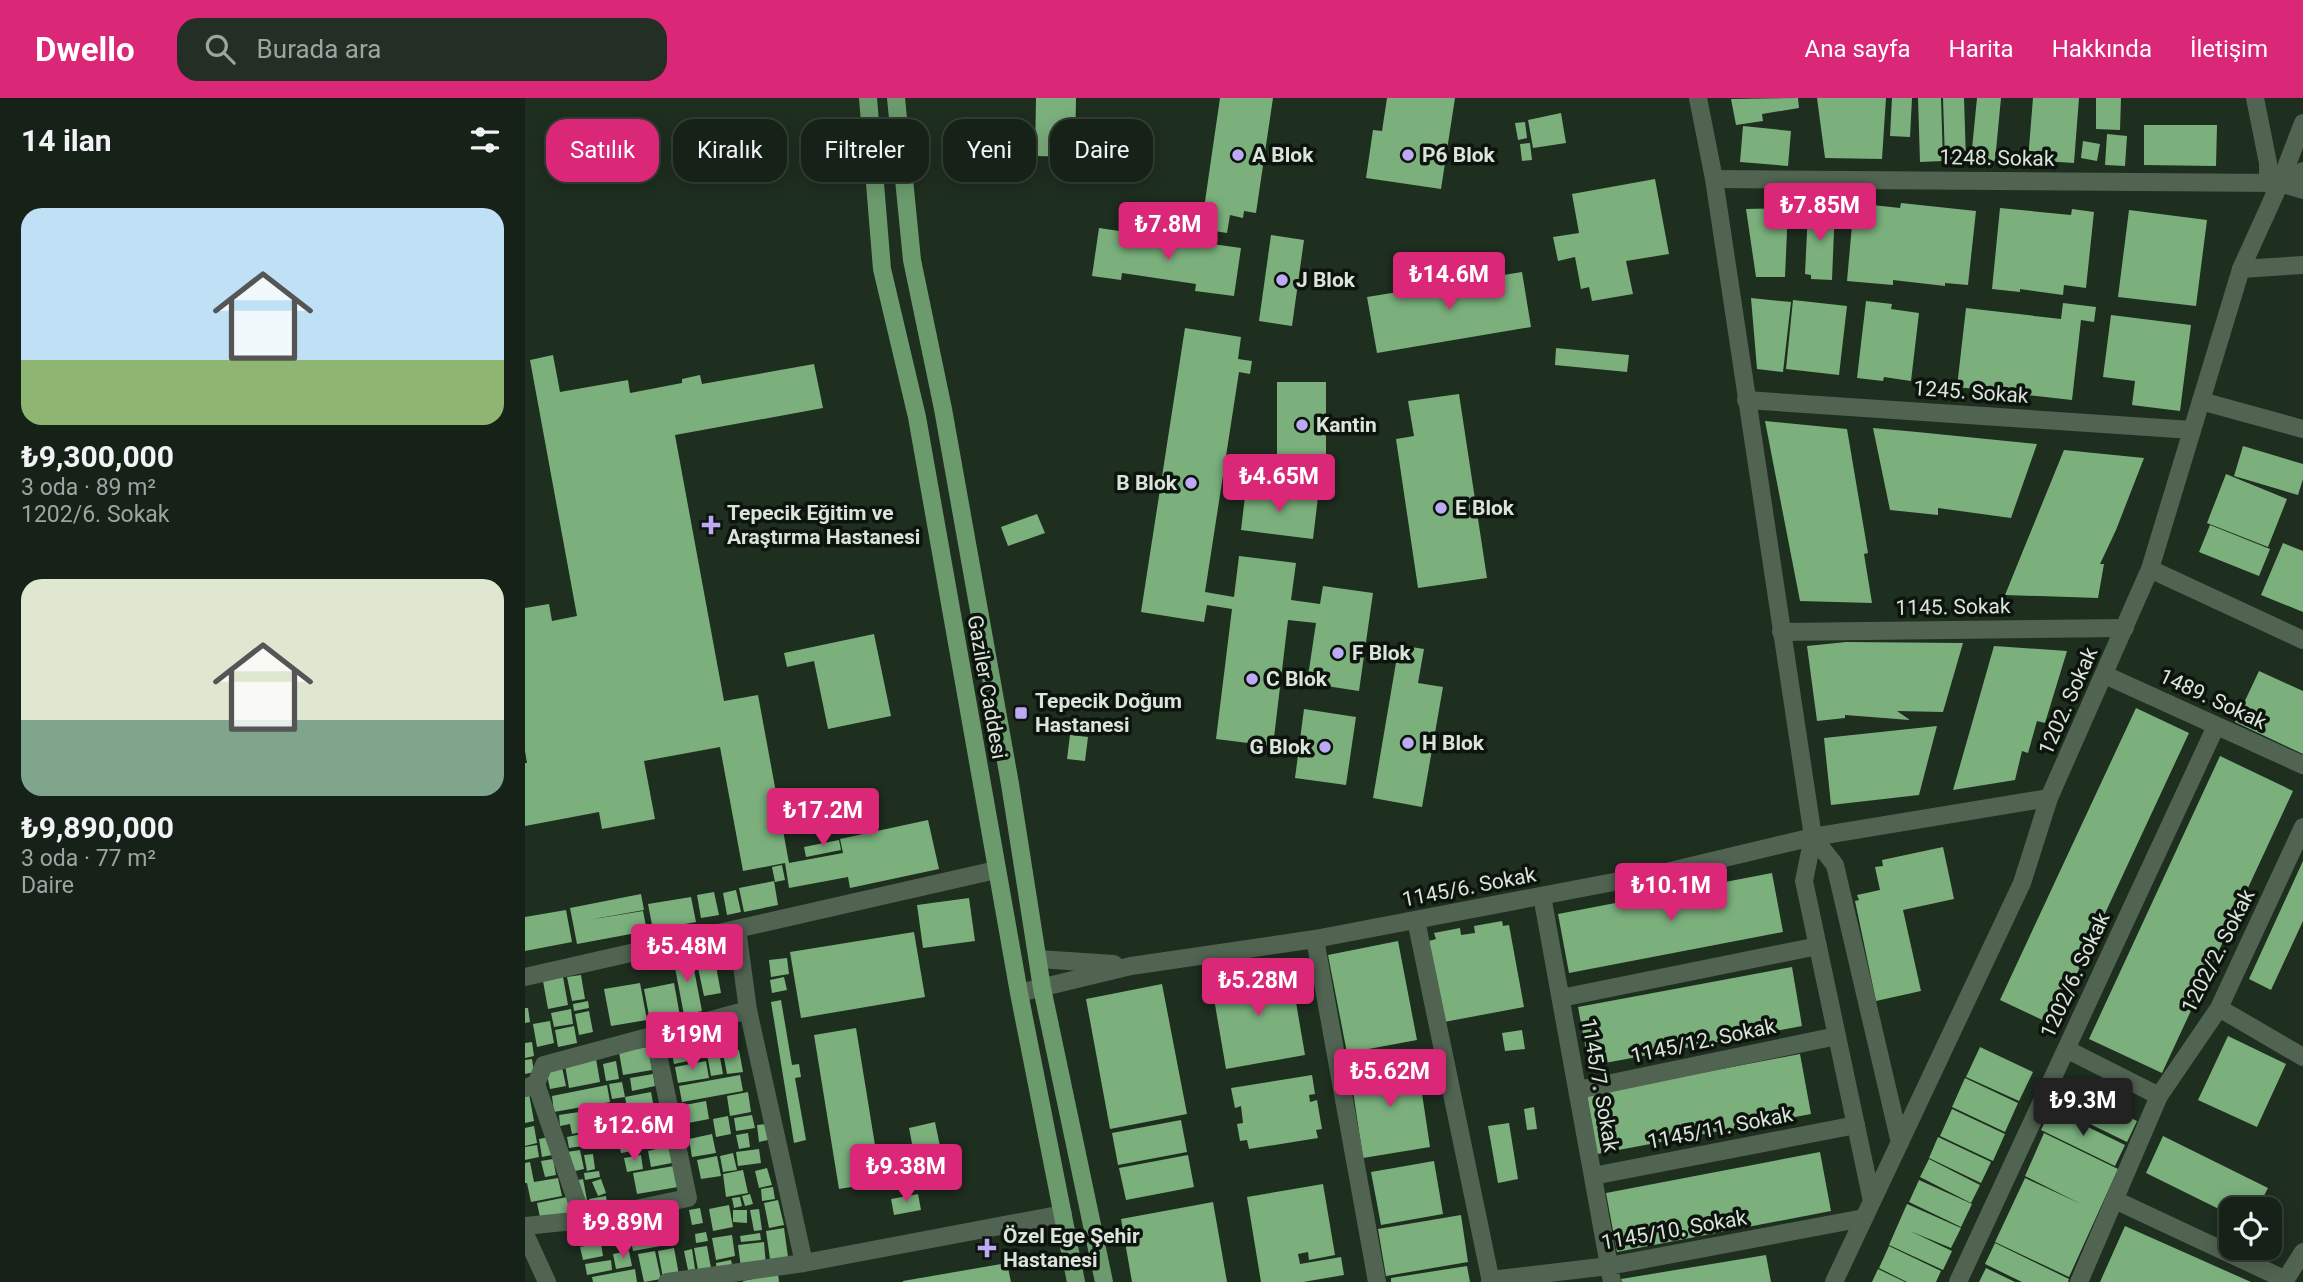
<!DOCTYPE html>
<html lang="tr">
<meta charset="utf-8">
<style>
:root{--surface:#162217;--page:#232f24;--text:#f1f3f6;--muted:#9ea4a1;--line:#353f36;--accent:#db2777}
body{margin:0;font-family:Roboto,sans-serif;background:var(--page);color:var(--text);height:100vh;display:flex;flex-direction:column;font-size:26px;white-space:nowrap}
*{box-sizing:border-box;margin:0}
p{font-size:23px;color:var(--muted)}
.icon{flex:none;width:38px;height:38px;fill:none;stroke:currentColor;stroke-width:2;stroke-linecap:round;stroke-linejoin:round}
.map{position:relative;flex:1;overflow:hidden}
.panel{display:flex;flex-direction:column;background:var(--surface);width:525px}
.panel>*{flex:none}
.hud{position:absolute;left:21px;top:21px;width:665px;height:63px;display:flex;gap:14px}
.controls{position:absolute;left:1694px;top:1099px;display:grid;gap:14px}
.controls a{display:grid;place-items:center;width:63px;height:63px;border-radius:14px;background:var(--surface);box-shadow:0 4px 18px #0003,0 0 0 2px var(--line);font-size:35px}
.price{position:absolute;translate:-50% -60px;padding:0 16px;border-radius:7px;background:var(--accent);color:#fff;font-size:23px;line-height:46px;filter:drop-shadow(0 2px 4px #0008)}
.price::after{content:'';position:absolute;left:50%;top:42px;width:21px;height:16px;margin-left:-10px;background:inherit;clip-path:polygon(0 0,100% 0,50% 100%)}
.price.active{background:#222;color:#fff}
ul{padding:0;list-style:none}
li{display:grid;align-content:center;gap:14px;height:371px;padding:0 21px}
li span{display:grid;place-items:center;height:217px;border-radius:21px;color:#555}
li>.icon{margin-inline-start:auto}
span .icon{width:126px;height:126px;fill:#fffc;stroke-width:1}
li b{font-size:30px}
h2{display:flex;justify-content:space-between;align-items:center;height:84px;padding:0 21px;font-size:30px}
.pill{padding:0 24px;border-radius:21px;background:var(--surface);box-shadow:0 4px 18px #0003,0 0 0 2px var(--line);font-size:24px;line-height:63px}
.pill.active{background:var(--accent);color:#fff}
header{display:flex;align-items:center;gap:42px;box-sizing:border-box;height:98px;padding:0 35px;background:var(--accent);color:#fff}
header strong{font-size:33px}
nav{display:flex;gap:38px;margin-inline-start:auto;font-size:24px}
.search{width:490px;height:63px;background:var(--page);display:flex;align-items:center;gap:18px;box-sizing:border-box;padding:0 24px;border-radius:21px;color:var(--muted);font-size:26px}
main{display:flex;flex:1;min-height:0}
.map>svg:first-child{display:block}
.building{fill:#7bb07d}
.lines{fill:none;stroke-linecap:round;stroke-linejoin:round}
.street{stroke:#516351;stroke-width:18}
.secondary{stroke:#516351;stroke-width:18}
.primary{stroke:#6b9b6d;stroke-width:18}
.poi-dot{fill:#bcaaf5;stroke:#0d140d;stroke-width:2.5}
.labels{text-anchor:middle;stroke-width:7;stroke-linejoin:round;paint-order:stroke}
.poi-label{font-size:21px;font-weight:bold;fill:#dae4da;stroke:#0d140d;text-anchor:start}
.street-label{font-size:21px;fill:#dae4da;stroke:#0d140d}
</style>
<header>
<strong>Dwello</strong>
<div class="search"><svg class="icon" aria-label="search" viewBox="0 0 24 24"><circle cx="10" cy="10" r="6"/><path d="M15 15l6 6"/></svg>Burada ara</div>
<nav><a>Ana sayfa</a><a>Harita</a><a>Hakkında</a><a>İletişim</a></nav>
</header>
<main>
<section class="panel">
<h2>14 ilan<svg class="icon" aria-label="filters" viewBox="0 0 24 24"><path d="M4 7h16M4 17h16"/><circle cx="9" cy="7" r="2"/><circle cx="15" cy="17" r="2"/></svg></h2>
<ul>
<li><span style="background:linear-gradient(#bfe0f5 70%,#8fb573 0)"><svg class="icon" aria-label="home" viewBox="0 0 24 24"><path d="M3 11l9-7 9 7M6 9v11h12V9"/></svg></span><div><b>₺9,300,000</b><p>3 oda · 89 m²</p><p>1202/6. Sokak</p></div></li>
<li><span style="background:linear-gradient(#dfe7d0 65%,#7fa58c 0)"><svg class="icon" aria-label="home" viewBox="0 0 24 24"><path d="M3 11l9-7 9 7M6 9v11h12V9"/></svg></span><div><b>₺9,890,000</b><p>3 oda · 77 m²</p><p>Daire</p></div></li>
</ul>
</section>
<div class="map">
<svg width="1778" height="1184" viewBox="0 0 1778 1184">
<rect width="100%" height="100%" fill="#1e2e1f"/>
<path class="building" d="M511,0H551L550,59L510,58Z
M695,0H748L731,115L719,113L718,120L705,117L702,135L676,131Z
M862,0H930L916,91L841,80L848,32L857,33Z
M1273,0L1274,10L1237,16L1238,23L1211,27L1206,1Z
M1292,0H1361L1357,61L1300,60Z
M1367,0H1387L1385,39L1365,38Z
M1393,0H1416L1418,63L1395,64Z
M1418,0H1439L1441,62H1420Z
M1452,0H1476L1470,63L1446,61Z
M1508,0H1554L1549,65L1503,62Z
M1571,0H1596L1595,32L1571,31Z
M1036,15L1041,45L1008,50L1003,22Z
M1000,24L1002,40L993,42L990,25Z
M1619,27H1692L1691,68L1619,67Z
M1218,28L1266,33L1263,68L1215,64Z
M1582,36L1602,38L1600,68L1580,67Z
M1558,43L1575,46L1572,63L1556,60Z
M1005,45L1007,62L997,63L995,46Z
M1130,81L1144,156L1101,163L1108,196L1067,203L1064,189L1056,191L1050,159L1033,163L1028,139L1054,135L1047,96Z
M1329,105L1375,110L1376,105L1451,113L1443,187L1420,185V188L1368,182V187L1322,183Z
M1289,107L1310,108L1307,182L1286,181V177L1280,176L1283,113H1289Z
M1263,110L1260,179H1231L1221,111Z
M1475,110L1546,117L1547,111L1569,114L1561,190L1539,187L1538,197L1495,191V194L1467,191Z
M1604,112L1682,122L1671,208L1593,199Z
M574,130L601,134L600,139L672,149L673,144L716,150L709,198L670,193L671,186L597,175L596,182L567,178Z
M746,137L779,142L767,228L734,223Z
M997,174L1006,229L852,255L842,199Z
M1226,200L1266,204L1258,274L1232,271Z
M1268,202L1322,208L1314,277L1261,271Z
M1341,203L1367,206L1366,211L1394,215L1386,283L1359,279L1358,283L1332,280Z
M1538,205L1571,209L1569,224L1556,222L1547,302L1432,289L1441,210L1536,221Z
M1586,217L1666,227L1655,313L1607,307L1610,283L1578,279Z
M660,230L716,239L713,261L727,263L725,276L714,274L680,494L709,499L714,458L771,465L766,502L795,506L798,488L848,495L834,593L782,585L791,525L763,522L748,648L691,641L707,511L682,507L679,524L616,514Z
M1031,250L1104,257L1102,274L1030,267Z
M28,257L35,294L103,282L105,295L157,285V281L175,277L177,286L289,266L298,310L150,337L199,603L233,597L264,765L318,755L315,741L403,722L414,771L325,790L323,779L264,790L260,765L218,773L195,649L119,663L130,721L77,731L74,714L0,728V665H2L0,653V510L24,506L27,523L52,518L5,262Z
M752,284H801V371H752Z
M934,296L962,480L893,490L871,341L889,338L883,303Z
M1240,323L1322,331L1343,455L1339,456L1347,505L1275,503Z
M1348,330L1392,334L1512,346L1486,420L1413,410V417L1365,412Z
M1718,348L1778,366V381L1773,397L1709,378Z
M1539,352L1619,360L1591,432L1575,466H1579L1573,500L1480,497Z
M1701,376L1762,401L1743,449L1682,425Z
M721,390L793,399L788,441L716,432Z
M512,416L520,435L483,448L476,429Z
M1685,427L1745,451L1734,478L1674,454Z
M1758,445L1778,453V514L1736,497Z
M349,536L366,618L303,631L289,563L262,569L259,555Z
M1321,544L1438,545L1418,614L1372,613L1385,622L1320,617V620L1292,623L1282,548Z
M874,547L899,551L893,585L918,589L897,709L848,700Z
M1469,548L1542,553L1520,625L1512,623L1503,655L1497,653L1490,682L1428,692Z
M1734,573L1778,593V656L1710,624Z
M1611,610L1664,635L1528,927L1475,902Z
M779,611L831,619L821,687L770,680Z
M1412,628L1394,697L1306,707L1299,640Z
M545,637L563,639L560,663L542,661Z
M1695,658L1768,693L1637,975L1564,941Z
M314,742L316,752L281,759L279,749Z
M1418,749L1429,801L1378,812L1396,893L1351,903L1330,803L1334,802L1332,797L1355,792L1350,769L1358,768L1357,762Z
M1778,763V823L1746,892L1724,881Z
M257,767L260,782L250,784L247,769Z
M1247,775L1258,834L1044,875L1033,816Z
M249,783L253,807L219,814L214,790Z
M211,792L216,814L202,817L198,795Z
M189,794L194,817L176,820L172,797Z
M116,796L119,812L63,822L118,813L122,833L52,846L45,810Z
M166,799L171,824L128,832L123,806Z
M444,800L450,843L398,850L392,807Z
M41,812L47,844L0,853V819Z
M977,823L978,828L984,827L999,909L919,924L904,843L911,841L909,835L935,830L936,837L950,835L949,828Z
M389,834L400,899L276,920L265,854Z
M873,843L892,942L822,955L803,857Z
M188,852L196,895L179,898L170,856Z
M166,856L177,913L159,917L148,859Z
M262,860L264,876L246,879L244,862Z
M765,869L780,957L701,971L686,883Z
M1267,869L1277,928L1064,968L1053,909Z
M56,877L60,901L47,903L42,879Z
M38,879L43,907L23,911L18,883Z
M259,879L262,892L247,895L245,882Z
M115,885L122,922L86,928L79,891Z
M149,885L155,918L125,923L119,891Z
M637,886L662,1016L585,1031L561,901Z
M256,902L267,967L274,966L276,979L270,980L281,1042L269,1045L246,904Z
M63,903L64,910L49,913L48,906Z
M0,910H3L5,924L0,925Z
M46,911L48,926L29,929L26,915Z
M64,913L68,934L54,937L50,916Z
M25,923L29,945L12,949L8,926Z
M49,928L52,945L33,949L30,932Z
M331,930L356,1084L314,1091L289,937Z
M190,932L193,950L179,952L176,935Z
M997,932L1000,951L980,953L977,935Z
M173,935L177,960L149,966L144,941Z
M1703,938L1761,966L1732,1029L1673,1002Z
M7,944L9,958L0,960V945Z
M123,949L127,972L98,977L94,954Z
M1455,949L1508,974L1494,1003L1441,979Z
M214,952L218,974L202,976L198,955Z
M194,954L198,976L186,978L182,956Z
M1275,956L1286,1016L1072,1056L1062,997Z
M7,961L9,974L0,976V962Z
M71,961L75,984L44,990L40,967Z
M892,962L905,1049L838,1060L825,973Z
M91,963L94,981L81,983L78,966Z
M181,963L184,980L153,985L150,969Z
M37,969L41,988L25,991L21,972Z
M128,976L130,988L107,993L105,980Z
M215,977L218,993L157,1004L154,988Z
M787,977L790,996L784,997L785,1004L792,1002L797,1031L791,1032L793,1040L724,1051L722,1042L715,1043L712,1026L718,1025L716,1008L710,1010L706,990Z
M1440,980L1493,1005L1480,1034L1427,1009Z
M97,984L100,999L87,1001L84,986Z
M82,987L85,1004L29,1014L27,998Z
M1538,987L1612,1023L1602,1044L1528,1008Z
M126,994L128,1005L102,1010L100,999Z
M223,994L226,1014L205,1018L202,998Z
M4,996L9,1023L0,1025V997Z
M181,1003L184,1021L163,1025L160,1007Z
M79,1008L81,1021L67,1023L64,1010Z
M135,1009L138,1026L113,1031L110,1014Z
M1009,1009L1012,1031L1002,1032L999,1011Z
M1427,1011L1480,1036L1468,1063L1415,1038Z
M1526,1011L1600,1047L1590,1068L1516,1032Z
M54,1014L57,1034L47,1036L45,1026L35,1028L34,1017Z
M106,1014L110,1033L91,1037L87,1017Z
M227,1017L230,1030L211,1033L209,1020Z
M203,1018L206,1036L191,1039L188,1021Z
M656,1022L662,1054L593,1067L587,1035Z
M85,1023L88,1040L76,1042L73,1025Z
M410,1024L422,1082L395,1087L384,1030Z
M984,1025L993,1081L973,1085L963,1028Z
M241,1026L243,1042L234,1044L232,1027Z
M9,1028L12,1045L0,1048V1030Z
M139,1030L143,1047L120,1051L118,1035Z
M62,1035L64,1047L44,1050L42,1039Z
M223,1035L225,1049L214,1051L211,1037Z
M1519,1035L1593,1071L1544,1179L1470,1144L1500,1080L1556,1106L1500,1078Z
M187,1036L191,1055L167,1059L164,1041Z
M116,1037L118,1051L96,1055L93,1041Z
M1638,1038L1743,1090L1732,1111H1706V1117L1621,1075Z
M24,1039L27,1057L17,1059L14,1041Z
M1413,1039L1466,1064L1456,1085L1404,1060Z
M12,1047L14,1059L0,1062V1049Z
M144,1048L147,1065L126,1069L123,1053Z
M234,1051L236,1065L213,1068L211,1054Z
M55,1052L59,1071L46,1074L42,1054Z
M1295,1054L1306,1113L1092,1154L1081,1095Z
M208,1055L212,1072L198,1074L195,1058Z
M68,1056L70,1071L62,1073L59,1057Z
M116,1057L118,1071L102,1074L99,1060Z
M663,1057L669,1089L601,1102L594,1070Z
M192,1058L196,1078L176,1081L172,1062Z
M28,1061L31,1077L20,1079L16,1063Z
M1404,1061L1455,1087L1446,1105L1395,1079Z
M909,1063L918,1116L856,1127L846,1074Z
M5,1064L9,1084L33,1080L37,1098L6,1104L2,1085H0V1065Z
M149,1068L153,1089L112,1096L108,1075Z
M242,1070L247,1087L234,1090L230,1073Z
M218,1072L223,1095L201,1099L198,1076Z
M74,1073L75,1079L60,1082L59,1075Z
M385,1074L387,1086L374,1089L372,1076Z
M58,1081L62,1102L52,1104L49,1083Z
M76,1081L81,1095L73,1098L67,1084Z
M1394,1082L1447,1106L1436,1129L1384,1104Z
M798,1086L810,1157L784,1162L783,1154L773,1156L775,1166L816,1159L819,1177L778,1184H736L722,1099Z
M248,1089L250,1101L237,1103L236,1091Z
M225,1096L228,1106L220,1108L217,1098Z
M393,1096L396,1112L369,1117L366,1101Z
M81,1098L82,1105L65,1108L64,1101Z
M42,1099L46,1119L16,1124L12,1105Z
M215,1099L217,1108L209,1110L207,1100Z
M253,1102L259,1127L244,1130L239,1105Z
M688,1104L702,1184H607L596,1121Z
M1382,1106L1436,1130L1426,1150L1385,1133L1427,1153L1418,1172L1364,1147Z
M204,1107L208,1129L188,1133L184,1111Z
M175,1110L178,1125L167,1127L164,1112Z
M234,1111L237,1132L229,1133L225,1112Z
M208,1112H222V1125L208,1124Z
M135,1113L141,1147L108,1153L101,1119Z
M936,1117L943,1164L861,1178L853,1131Z
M91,1121L95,1140L54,1147L51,1129Z
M1600,1128L1726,1184H1575Z
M259,1130L264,1166L246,1168L241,1133Z
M181,1134L183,1143L171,1145L170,1136Z
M235,1135L236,1142L216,1144L215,1138Z
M207,1137L210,1158L191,1162L187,1140Z
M239,1144L241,1168L216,1170L213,1147Z
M76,1145L78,1158L58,1162L55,1149Z
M1470,1145L1544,1181L1543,1184H1497L1460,1166Z
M182,1148L186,1170L173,1172L169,1150Z
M1364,1148L1416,1173L1411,1184H1382L1354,1170Z
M149,1150L154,1177L138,1180L133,1153Z
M167,1151L170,1171L163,1172L159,1153Z
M104,1153L107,1168L91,1171L88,1156Z
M130,1153L136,1181L119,1184L113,1156Z
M1241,1157L1246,1184H1097L1096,1181Z
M86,1162L87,1172L62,1177L60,1166Z
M206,1162L208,1171L192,1174L191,1165Z
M482,1165L486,1184H378V1183Z
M942,1168L945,1184H866V1180Z
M1461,1170L1490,1184H1454Z
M110,1171L112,1184H68L67,1179Z
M1353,1171L1380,1184H1347Z
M253,1176L254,1184H218V1183Z"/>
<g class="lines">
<path class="street" d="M1730,0L1743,65V86
M1189,81L1755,85
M1716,171L1778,167
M1221,302L1667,332
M1676,303L1778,331
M1625,471L1778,542
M1256,534L1600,530
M1580,577L1778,667
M1017,798L1087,1184
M891,822L966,1184
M212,831L223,912L279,1165
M790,841L852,1184
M0,879L471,772
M1036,900L1293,848
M1694,910L1778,959
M1541,951L1634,998
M11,986L58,1122
M0,990L11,986L19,967L223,912
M1053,992L1312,938
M1068,1078L1331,1027
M1590,1102L1761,1182
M0,1128L58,1122L163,1100L129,937
M965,1182L1084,1168L1339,1120
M142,1184L279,1165L538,1116
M1433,1184L1691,628
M1554,1184L1634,998L1694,910L1778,729
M1759,1184L1778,1154"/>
<path class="secondary" d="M1173,0L1189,81L1288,739L1279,783L1347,1103
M1755,85L1778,92
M1760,86L1778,73
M1288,739L1310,767L1375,1045
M513,861L589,866
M494,895L606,868L790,841L1141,774L1288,739L1524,700
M0,1136L22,1184
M1309,1184L1497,785L1524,700L1625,471L1716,171L1755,85L1778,25"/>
<path class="primary" d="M343,0L357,171L392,319L494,895L551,1184
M371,0L387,162L418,311L485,686L517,890L579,1184"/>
</g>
<g class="poi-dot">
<circle cx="713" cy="57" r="7"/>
<circle cx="883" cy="57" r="7"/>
<circle cx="757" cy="182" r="7"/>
<circle cx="777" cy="327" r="7"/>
<circle cx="666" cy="385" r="7"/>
<circle cx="916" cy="410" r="7"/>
<path d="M182.5 416.5h7v7h7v7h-7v7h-7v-7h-7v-7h7z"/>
<circle cx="813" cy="555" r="7"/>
<circle cx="727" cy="581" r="7"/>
<rect x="489" y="608" width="14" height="14" rx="3.5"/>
<circle cx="883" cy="645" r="7"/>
<circle cx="800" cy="649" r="7"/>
<path d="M458.5 1139.5h7v7h7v7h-7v7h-7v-7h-7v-7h7z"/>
</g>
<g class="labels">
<g class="poi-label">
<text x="727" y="64">A Blok</text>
<text x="897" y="64">P6 Blok</text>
<text x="771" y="189">J Blok</text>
<text x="791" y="334">Kantin</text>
<text x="652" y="392" text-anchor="end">B Blok</text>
<text x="930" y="417">E Blok</text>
<text x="202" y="422">Tepecik Eğitim ve<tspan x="202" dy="24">Araştırma Hastanesi</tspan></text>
<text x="827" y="562">F Blok</text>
<text x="741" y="588">C Blok</text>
<text x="510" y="610">Tepecik Doğum<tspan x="510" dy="24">Hastanesi</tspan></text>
<text x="897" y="652">H Blok</text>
<text x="786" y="656" text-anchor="end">G Blok</text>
<text x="478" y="1145">Özel Ege Şehir<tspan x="478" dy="24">Hastanesi</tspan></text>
</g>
<g class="street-label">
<text transform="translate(1472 60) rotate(1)" y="7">1248. Sokak</text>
<text transform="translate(1446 294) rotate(4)" y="7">1245. Sokak</text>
<text transform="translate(1428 509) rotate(-1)" y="7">1145. Sokak</text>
<text transform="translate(462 589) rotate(80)" y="7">Gaziler Caddesi</text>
<text transform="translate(1688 601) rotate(25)" y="7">1489. Sokak</text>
<text transform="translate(1543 603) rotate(-66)" y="7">1202. Sokak</text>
<text transform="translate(944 789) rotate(-11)" y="7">1145/6. Sokak</text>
<text transform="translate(1693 853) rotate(-63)" y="7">1202/2. Sokak</text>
<text transform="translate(1550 877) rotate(-65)" y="7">1202/6. Sokak</text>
<text transform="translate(1178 943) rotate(-12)" y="7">1145/12. Sokak</text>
<text transform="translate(1075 987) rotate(80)" y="7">1145/7. Sokak</text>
<text transform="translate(1195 1030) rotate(-11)" y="7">1145/11. Sokak</text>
<text transform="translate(1149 1132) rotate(-10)" y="7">1145/10. Sokak</text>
</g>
</g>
</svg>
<div class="controls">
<a><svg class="icon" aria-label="locate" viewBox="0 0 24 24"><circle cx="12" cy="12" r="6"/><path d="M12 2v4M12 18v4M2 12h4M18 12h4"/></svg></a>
</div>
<b class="price" style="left:1295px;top:145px">₺7.85M</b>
<b class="price" style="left:643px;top:164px">₺7.8M</b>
<b class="price" style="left:924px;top:214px">₺14.6M</b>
<b class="price" style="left:754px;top:416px">₺4.65M</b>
<b class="price" style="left:298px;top:750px">₺17.2M</b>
<b class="price" style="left:1146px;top:825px">₺10.1M</b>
<b class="price" style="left:162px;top:886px">₺5.48M</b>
<b class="price" style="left:733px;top:920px">₺5.28M</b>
<b class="price" style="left:167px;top:974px">₺19M</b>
<b class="price" style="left:865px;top:1011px">₺5.62M</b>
<b class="price active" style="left:1558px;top:1040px">₺9.3M</b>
<b class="price" style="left:109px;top:1065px">₺12.6M</b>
<b class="price" style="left:381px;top:1106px">₺9.38M</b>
<b class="price" style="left:98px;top:1162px">₺9.89M</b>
<div class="hud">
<a class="pill active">Satılık</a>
<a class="pill">Kiralık</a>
<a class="pill">Filtreler</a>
<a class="pill">Yeni</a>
<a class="pill">Daire</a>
</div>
</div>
</main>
